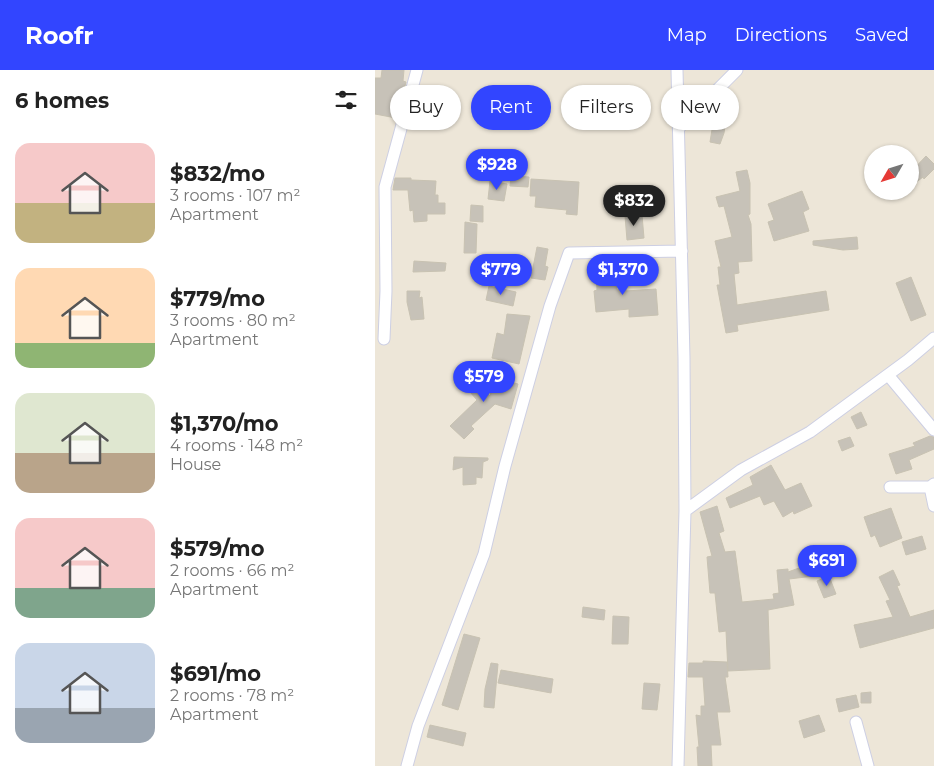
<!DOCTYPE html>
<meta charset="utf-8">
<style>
:root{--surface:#fff;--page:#f2f2f2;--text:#222;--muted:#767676;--accent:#3245ff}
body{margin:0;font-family:Montserrat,sans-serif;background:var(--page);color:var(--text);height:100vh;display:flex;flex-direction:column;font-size:19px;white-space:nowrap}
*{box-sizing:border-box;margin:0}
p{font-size:16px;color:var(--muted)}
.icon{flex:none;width:28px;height:28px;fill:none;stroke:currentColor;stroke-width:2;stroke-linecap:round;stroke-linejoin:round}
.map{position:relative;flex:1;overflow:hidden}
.panel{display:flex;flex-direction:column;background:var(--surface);width:375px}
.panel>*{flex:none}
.hud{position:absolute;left:15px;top:15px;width:469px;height:45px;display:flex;gap:10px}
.needle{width:32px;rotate:231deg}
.buttons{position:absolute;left:489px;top:75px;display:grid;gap:10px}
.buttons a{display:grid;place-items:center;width:55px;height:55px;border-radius:50%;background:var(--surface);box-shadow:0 1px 4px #0004;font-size:25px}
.price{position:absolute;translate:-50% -42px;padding:0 11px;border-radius:18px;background:var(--accent);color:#fff;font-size:16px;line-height:32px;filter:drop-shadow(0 1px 2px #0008)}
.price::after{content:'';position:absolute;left:50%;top:30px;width:15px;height:11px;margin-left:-8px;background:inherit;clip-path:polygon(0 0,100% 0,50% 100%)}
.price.active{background:#222;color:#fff}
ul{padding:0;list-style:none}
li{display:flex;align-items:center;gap:15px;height:125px;padding:0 15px}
li span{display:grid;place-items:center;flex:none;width:140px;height:100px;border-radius:15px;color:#555}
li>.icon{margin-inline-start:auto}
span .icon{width:60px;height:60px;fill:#fffc;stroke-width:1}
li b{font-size:21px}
h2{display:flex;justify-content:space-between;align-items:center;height:60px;padding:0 15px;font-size:21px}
.chip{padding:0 18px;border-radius:22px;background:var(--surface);box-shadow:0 1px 4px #0004;font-size:18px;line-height:45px}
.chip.active{background:var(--accent);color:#fff}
header{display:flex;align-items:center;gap:30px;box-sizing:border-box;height:70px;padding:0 25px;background:var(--accent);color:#fff}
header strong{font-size:24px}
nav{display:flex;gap:28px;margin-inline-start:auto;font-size:18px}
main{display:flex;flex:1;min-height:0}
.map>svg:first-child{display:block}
.building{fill:#c7c2b8;stroke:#c8c2b2}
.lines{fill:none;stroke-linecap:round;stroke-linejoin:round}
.street-casing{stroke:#cdcfe3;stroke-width:13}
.street{stroke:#fff;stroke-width:11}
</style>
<header>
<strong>Roofr</strong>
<nav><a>Map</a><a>Directions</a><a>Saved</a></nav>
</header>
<main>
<section class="panel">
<h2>6 homes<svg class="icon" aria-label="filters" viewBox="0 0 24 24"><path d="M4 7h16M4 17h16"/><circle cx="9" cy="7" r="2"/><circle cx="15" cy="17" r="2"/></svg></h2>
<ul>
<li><span style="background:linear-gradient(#f6c9c9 60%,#c2b280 0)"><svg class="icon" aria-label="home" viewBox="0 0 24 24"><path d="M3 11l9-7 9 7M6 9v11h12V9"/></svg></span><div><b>$832/mo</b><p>3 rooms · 107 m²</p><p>Apartment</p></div></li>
<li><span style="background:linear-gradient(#ffd9b3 75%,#8fb573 0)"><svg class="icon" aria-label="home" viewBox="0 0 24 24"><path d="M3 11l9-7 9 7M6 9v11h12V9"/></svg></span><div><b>$779/mo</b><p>3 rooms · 80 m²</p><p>Apartment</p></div></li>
<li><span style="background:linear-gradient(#dfe7d0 60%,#b9a48a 0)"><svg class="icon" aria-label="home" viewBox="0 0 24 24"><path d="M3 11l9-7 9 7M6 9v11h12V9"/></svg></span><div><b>$1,370/mo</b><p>4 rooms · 148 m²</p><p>House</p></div></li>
<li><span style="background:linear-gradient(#f6c9c9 70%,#7fa58c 0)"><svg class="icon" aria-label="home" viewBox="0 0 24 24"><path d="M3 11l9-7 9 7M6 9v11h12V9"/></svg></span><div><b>$579/mo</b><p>2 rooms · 66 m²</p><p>Apartment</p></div></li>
<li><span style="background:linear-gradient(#c9d6e8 65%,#9aa5b1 0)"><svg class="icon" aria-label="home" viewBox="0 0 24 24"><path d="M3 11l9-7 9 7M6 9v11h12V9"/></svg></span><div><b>$691/mo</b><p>2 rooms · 78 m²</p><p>Apartment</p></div></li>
</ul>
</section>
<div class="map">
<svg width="559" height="696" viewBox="0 0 559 696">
<rect width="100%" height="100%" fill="#ede6d8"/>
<path class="building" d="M7,0H29L28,11L31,12L21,48L0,44V8H6Z
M340,41L352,44L349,63L345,74L335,72Z
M551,86L559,94V99L549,109L548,107L535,117V103Z
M372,100L375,113V144L373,145L376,154L377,191L363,192L364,203L359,204L362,235L451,221L454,240L362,255L363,261L351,263L342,215H345L343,197H346L340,171L357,167L349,136L344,137L341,127L365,121L361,102Z
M136,106L154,107L153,117L135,116Z
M20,108H36V110L61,111L60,125H63V133H70V144H52V151L39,152L38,140L35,141L33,120H18Z
M156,109L204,112L202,145L191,144L192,140L160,137L161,126H155Z
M115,111L132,114L129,131L113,129Z
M427,121L434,139L428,142L434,161L399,171L393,152L399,150L393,134Z
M96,135L108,136V152L95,151Z
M267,145L269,168L252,170L250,146Z
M90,152L102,154L101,183H89Z
M482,167L483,179L468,180L438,175V171Z
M162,177L173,179L170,196L173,197L170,210L156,208Z
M39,191L71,193L70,201L38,202Z
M240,197L242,220L251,219V221L281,219L283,245L254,247V239L221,242L219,221L222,220L221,198Z
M536,207L551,245L536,251L521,213Z
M114,216L141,222L138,236L111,230Z
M32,221H45L44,228L47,227L49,249L36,250L32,232Z
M132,244L155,246L144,294L117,288L122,263L129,265Z
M95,307L115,326L120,308L143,314L136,339L120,334L96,356L99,359L89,369L75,356L102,330L88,314Z
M486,342L492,355L482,359L476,347Z
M555,366L559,367V379L534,390L537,399L521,404L514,384L540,376L538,373Z
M475,367L479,376L467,381L463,371Z
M79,387L113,388V390L108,392L107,408L101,407V414L88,415V397L78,400Z
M396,395L410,420L426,413L437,436L419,444L418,441L408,447L399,431L389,435L385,426L355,438L351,428L378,415L375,407Z
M342,436L349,461L344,463L350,482L360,481L367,532L399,529L398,524L404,523L402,500L413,499V502L435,494L439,506L414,509L419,535L393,540L395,599L353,601L351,561L344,562L340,523H335L332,487L337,486L325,442Z
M516,438L527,468L505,477L500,465L496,467L489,447Z
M547,466L551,479L531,485L527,472Z
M518,500L525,515L522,516L535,547L559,540V558L485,578L479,555L518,547L511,531L515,530L504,507Z
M454,506L461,524L449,528L442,511Z
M208,537L230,540L229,550L207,547Z
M238,546L254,547L253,574H237Z
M89,564L105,568L83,640L67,635Z
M328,591L352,592L353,607H350L355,642H342L346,675H336L337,696H323L322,677H324L321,645L326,646V636H330L328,607H313L314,593H328Z
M116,593L123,594L119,638L109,637L110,619Z
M126,600L178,609L176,623L123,613Z
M269,613L285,614L282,640L267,639Z
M496,622V633H486V623Z
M481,625L484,637L464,642L461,629Z
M444,645L450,661L429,668L424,651Z
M55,655L91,663L88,676L52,667Z"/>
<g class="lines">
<g class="street-casing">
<path id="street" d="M302,0L309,288L310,441L303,696
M304,58L362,0
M9,269L11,221L10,117L42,0
M513,305L559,360
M515,417H555L559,414
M555,417L559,436
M310,441L366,400L435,362L533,290L559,268
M481,652L493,696
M32,696L43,656L109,484L130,396L175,236L194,183L307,181"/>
</g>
<use href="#street" class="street"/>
</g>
</svg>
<div class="buttons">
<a><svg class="needle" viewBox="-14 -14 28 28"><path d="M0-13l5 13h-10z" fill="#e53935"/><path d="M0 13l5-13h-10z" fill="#767676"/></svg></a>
</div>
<b class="price" style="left:122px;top:121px">$928</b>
<b class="price active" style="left:259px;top:157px">$832</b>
<b class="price" style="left:126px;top:226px">$779</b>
<b class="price" style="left:248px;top:226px">$1,370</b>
<b class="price" style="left:109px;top:333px">$579</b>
<b class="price" style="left:452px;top:517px">$691</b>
<div class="hud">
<a class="chip">Buy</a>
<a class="chip active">Rent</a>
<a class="chip">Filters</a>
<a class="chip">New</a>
</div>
</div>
</main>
